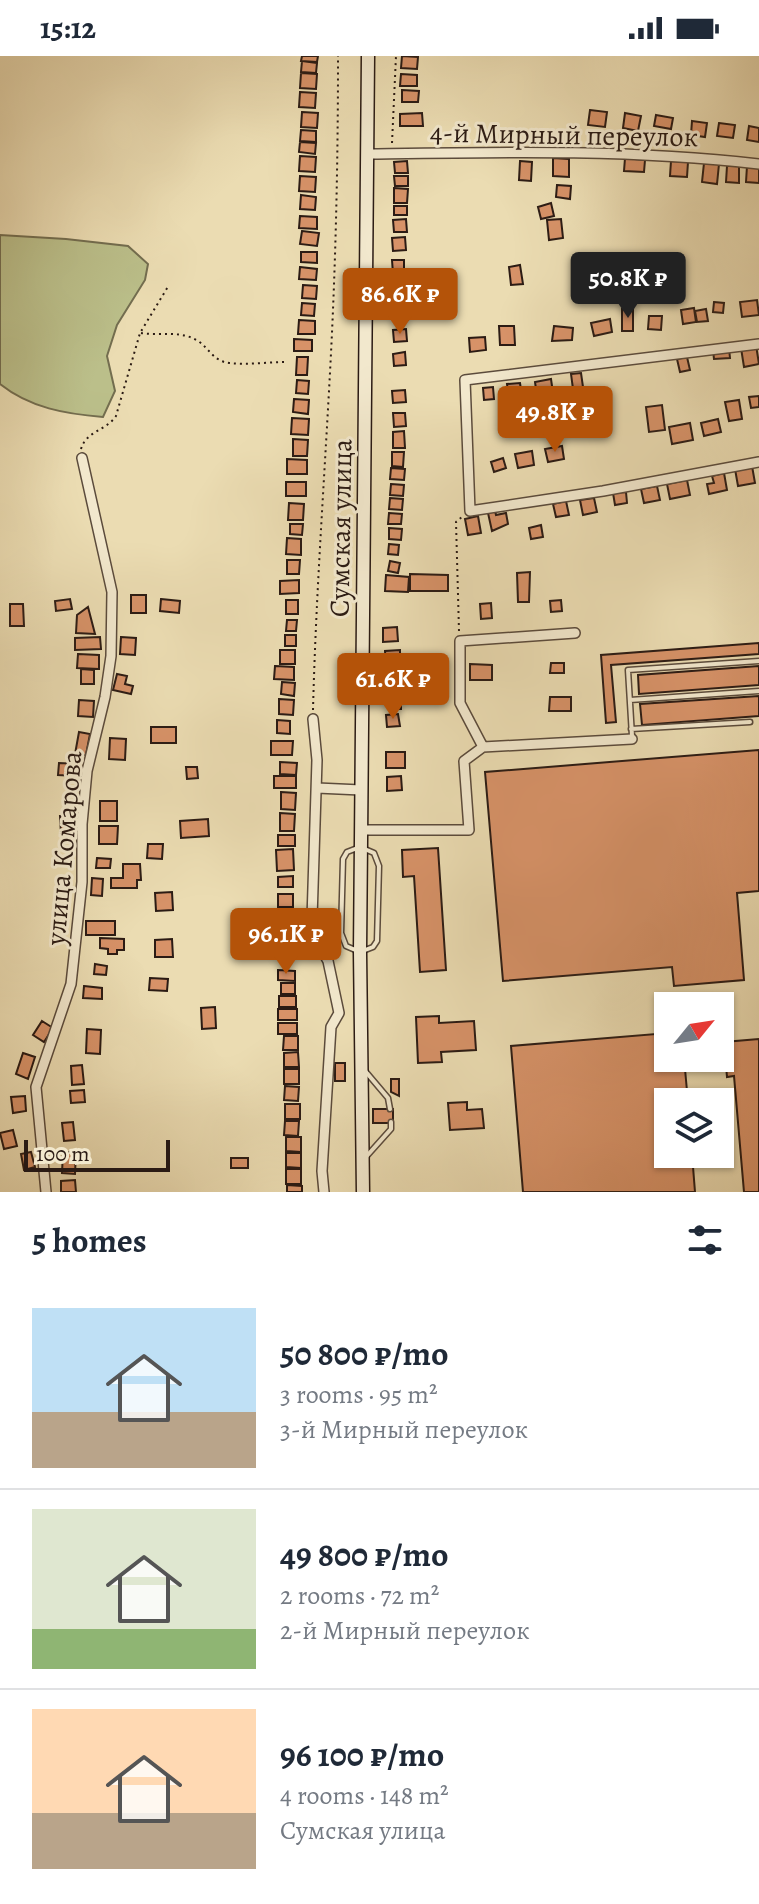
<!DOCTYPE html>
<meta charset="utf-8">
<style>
:root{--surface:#fff;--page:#f6f6f7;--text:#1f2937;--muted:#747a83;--line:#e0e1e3;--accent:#b45309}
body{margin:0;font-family:Alegreya,serif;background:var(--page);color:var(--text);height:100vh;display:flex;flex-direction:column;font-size:30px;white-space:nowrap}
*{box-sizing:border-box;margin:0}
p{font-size:26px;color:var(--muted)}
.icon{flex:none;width:44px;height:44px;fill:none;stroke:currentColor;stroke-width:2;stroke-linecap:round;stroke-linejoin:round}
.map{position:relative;height:1136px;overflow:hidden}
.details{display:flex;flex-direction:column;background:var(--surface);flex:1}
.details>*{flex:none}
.needle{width:52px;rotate:60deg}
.buttons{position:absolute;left:654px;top:936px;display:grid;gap:16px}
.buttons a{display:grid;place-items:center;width:80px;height:80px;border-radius:0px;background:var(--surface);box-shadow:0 2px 6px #0004;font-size:40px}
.scale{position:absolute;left:24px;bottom:20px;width:146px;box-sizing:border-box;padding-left:8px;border:4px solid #2b1b14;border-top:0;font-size:22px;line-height:28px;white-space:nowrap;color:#2b1b14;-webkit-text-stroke:6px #f2e8cd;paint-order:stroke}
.price{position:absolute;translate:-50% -68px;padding:0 18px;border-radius:8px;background:var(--accent);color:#fff;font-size:26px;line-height:52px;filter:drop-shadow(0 2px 4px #0008)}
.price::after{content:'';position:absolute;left:50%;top:48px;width:24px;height:18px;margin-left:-12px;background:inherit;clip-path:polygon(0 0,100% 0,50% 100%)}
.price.selected{background:#222;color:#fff}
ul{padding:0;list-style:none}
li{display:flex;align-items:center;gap:24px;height:200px;padding:0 32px}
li+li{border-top:2px solid var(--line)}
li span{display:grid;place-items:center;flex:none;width:224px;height:160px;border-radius:0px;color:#555}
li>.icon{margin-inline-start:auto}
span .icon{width:96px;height:96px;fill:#fffc;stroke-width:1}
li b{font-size:34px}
h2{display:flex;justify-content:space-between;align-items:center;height:96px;padding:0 32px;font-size:34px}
.status{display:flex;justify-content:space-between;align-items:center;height:56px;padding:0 40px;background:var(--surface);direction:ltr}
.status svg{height:22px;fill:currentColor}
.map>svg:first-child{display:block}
.green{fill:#bbbf8a;stroke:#736d4f;stroke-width:2}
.building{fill:#d79268;stroke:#2b1b14;stroke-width:2}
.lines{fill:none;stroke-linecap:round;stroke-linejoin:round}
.service-casing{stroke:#5b4b3c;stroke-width:7}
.minor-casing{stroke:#5b4b3c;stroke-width:12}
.secondary-casing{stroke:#2b1b14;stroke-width:15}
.path{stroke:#2b1b14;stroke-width:2;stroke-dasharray:2 4;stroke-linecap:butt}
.service{stroke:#f2e8cd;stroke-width:4}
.minor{stroke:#f2e8cd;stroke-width:9}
.secondary{stroke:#f2e8cd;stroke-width:12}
.labels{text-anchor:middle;stroke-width:6;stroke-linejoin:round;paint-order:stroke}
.street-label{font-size:28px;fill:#2b1b14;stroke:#f2e8cd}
</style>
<div class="status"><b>15:12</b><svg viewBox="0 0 49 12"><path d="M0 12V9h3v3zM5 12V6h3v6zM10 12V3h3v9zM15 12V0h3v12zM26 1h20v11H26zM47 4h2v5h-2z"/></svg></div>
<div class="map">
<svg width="759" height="1136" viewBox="0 0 759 1136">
<rect width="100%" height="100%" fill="#ebdcb2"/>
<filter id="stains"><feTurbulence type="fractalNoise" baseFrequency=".0025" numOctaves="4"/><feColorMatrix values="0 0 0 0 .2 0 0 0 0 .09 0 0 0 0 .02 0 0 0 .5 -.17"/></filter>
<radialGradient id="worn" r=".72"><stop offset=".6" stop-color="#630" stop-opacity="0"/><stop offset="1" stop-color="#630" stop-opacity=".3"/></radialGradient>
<path class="green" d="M0,179L66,183L128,190L148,208L145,224L117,269L107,300L115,335L103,361C66,358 30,352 0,328Z"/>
<path class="building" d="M302,0H318L317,6L301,5Z
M402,0L418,1L417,13L401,12Z
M302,5L317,7L316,17L301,16Z
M301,17L317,18L316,33L300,32Z
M401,18L417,19V30H400Z
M402,34L419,35L418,46H402Z
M300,36L316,37L315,52L299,51Z
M590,54L607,56L605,71L588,69Z
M302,56L318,57L317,72L301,71Z
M422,57L423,70H400V58Z
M625,57L641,60L638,75L623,72Z
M656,59L673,62L671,73L654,70Z
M692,65L707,67L705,81L691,79Z
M719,67L735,69L733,82L717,80Z
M749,70L759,72V86L747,84Z
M301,74L316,75V86L300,85Z
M300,86L316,87L315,98L299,96Z
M300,100L316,101L315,116L299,115Z
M553,102L569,103V121L553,120Z
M625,102L645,104L644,116L624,115Z
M407,105L408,117H395L394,106Z
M520,105L532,106L531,125L519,124Z
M671,105L688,106L687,121L670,120Z
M704,107L719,108L717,128L702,126Z
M727,110H739V127L726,126Z
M747,110H759V127L746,126Z
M300,120L316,121L315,136L299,135Z
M394,120H408V130H395Z
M557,129L571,130L570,143L556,141Z
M394,132L408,133L407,147H394Z
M301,139L316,141L315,154L300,153Z
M551,147L554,160L541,163L538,151Z
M394,150H407V159H394Z
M300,160L317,161V173L299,172Z
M406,163L407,176H394L393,164Z
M561,163L563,182L549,184L547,164Z
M302,175L319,177L317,190L300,188Z
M405,181L406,194L393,195L392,182Z
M301,196H317V207L301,206Z
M392,204H404V218H393Z
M520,209L523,228L511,229L509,211Z
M300,211L317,213L316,224L299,223Z
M405,225L406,239H394L393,226Z
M303,229L317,230L316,243L302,242Z
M757,244L759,259L742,261L740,246Z
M714,246L724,247L723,257L713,256Z
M302,247L315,248L314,260L301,259Z
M406,252L408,264L395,266L393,254Z
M694,252L696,266L683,268L681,254Z
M622,253H633V275H622Z
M706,253L708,265L697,266L695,255Z
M649,260H662L661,274L648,273Z
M610,263L612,276L594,280L591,267Z
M299,264L315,265V278H298Z
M499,270H514L515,289H500Z
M554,270L573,272L572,284L552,285Z
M406,273L407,285L394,286L393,274Z
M485,281L486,294L470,296L469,282Z
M294,283L312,284V295H294Z
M756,289L759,308L744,311L741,292Z
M729,292L730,302L714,303L713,294Z
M405,296L406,309L394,310L393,298Z
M297,301H308L307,319H296Z
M687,301L690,314L680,316L677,303Z
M581,317L583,331L573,333L571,318Z
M551,323L553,337L537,340L535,326Z
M297,324L309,325L308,338L296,337Z
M520,327L522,341L509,343L507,328Z
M493,331L494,343L484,344L483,332Z
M405,334L406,346L393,347L392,335Z
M759,340V351L751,352L749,341Z
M294,343L309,344L308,358L293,356Z
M739,344L742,363L729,365L725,346Z
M662,349L665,374L649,376L646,351Z
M393,357H405L406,370L394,371Z
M292,362L309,363L308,379L291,378Z
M718,363L721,376L704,380L701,367Z
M690,367L693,384L672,388L669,371Z
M404,375L405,392H393V376Z
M293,383L308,384L307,400H293Z
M562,390L564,403L548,406L545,393Z
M532,395L534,409L518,412L515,398Z
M392,396H404L403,411L392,410Z
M503,402L506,412L494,416L491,406Z
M287,403L307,404V418H287Z
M752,410L755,427L738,430L735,413Z
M391,412L405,413L404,424L390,423Z
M724,417L727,434L709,438L707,428L714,427L712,420Z
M687,424L690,439L670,443L667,428Z
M286,426H306V440H286Z
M391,428L404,429L403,440L390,439Z
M657,430L660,444L644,447L641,433Z
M626,436L627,447L615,449L613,437Z
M390,442L403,443L402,454L389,453Z
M594,442L597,456L583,459L580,444Z
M566,445L569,459L556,461L553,448Z
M289,447L304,448L303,464H288Z
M495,455L496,459L506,457L508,468L492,475L488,457Z
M389,457L402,458L401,468H388Z
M478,460L481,477L468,479L465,463Z
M290,468H303L302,479L290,478Z
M541,469L543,481L531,483L529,472Z
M389,472L402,473L401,484L389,483Z
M287,482L301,483V499L286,498Z
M389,488L399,489L398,499L388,498Z
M287,504H300L299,518H287Z
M390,505L400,507L398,517L388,515Z
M530,516L529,546H518L517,517Z
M410,518L448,519V535H410Z
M386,519L409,521L408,536L385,535Z
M299,524V537L280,538V525Z
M131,539H146V557H131Z
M70,543L72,553L56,555L55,545Z
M161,543L180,545L179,557L160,555Z
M286,544H298V558H286Z
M561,544L562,555L551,556L550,545Z
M491,547L492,562L481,563L480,548Z
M10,548H23L24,570H10Z
M88,551L95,578L76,577L77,559Z
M287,564H297L296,575H286Z
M397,571L398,585L383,586V572Z
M285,579H296V590H285Z
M100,581L101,593L75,594V582Z
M121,581L136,582L135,599L120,598Z
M759,587V598L611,609L616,666L606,667L601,599Z
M280,594H295V608H280Z
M400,594V609L386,610L385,595Z
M78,598L99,599V613L77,612Z
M551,607H564V617H550Z
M470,608L492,609V624H470Z
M275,610L294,611V624L274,623Z
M759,610V629L639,638L638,619Z
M81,613L94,614V628H81Z
M386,613H404V626H386Z
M117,618L127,620L125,628L133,630L131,638L113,634Z
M282,626L295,627L294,640L281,638Z
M759,640V660L642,669L640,648Z
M389,641H401V653H389Z
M550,641H571V655H549Z
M279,643L294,644L293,659L279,658Z
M79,644L94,645L93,661L78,660Z
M398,658L400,670L387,671L386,659Z
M277,664L290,665V678L277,677Z
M151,671H176V687H151Z
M79,676L90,678L86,699L75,698Z
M110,682L126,683L125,704L109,703Z
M271,685H293L292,699H271Z
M759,694V835L737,837L744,924L674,930L672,911L503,925L485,716Z
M386,696H405V712H386Z
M280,706L297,707L296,719L280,718Z
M59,707L78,708L77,720L58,719Z
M186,711H197L198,722L187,723Z
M274,720H296V732H274Z
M401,720L402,734L387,735V721Z
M281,736L296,737L295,754L281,753Z
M100,745H117V765H100Z
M280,757L295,758L294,775H280Z
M60,760H72L73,778H61Z
M208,763L209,780L181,782L180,765Z
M99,770H118L117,788H99Z
M278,779H295V790H278Z
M148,788H163L162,803L147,802Z
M438,792L446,914L420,916L414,820L403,821L402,794Z
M293,793L294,814L277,815L276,794Z
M97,802L111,803L110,812H96Z
M123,808H140L141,824H137V832H111V822H123Z
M293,820V831H278V821Z
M92,822L103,823L102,840L91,839Z
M172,836L173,854L156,855L155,837Z
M278,838H293V851H278Z
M295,856V867L273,868V857Z
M86,865H115V879H86Z
M295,870V884L273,885L272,871Z
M331,878L336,891L328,894L323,881Z
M100,882L124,883V894H117V898H108V893L100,892Z
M172,883L173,901H155V884Z
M95,908L107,910L106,919L94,918Z
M278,914L295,915V925L278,924Z
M150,922L168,923L167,935L149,934Z
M281,927H295V938H281Z
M84,930L102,932V943L83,942Z
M279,940H296V951H279Z
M215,951L216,972L202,973L201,952Z
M278,953H297V964H278Z
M439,960V967L474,965L476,994L441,996L442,1006L418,1007L416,961Z
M42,965L53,972L44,986L33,979Z
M278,967H297V978H278Z
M87,973L101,974L100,998L86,997Z
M668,977V1002H684L688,1046H668V1098H692L695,1136H523L511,990Z
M284,980H298V994H283Z
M759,983V1136H744L734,1020L727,1021L724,986Z
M298,996L299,1011H284V997Z
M23,997L35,1001L28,1023L16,1018Z
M335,1007H345V1025H335Z
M82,1009L84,1028L72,1029L71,1010Z
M284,1013H299V1028H284Z
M391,1023H399V1040L391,1036Z
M285,1030L299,1031L298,1045L284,1044Z
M84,1034L85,1046L71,1047L70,1035Z
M25,1040L26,1055L13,1057L11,1041Z
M467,1046V1054L482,1053L484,1072L450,1074L448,1047Z
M285,1048H300V1063H285Z
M373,1053H393V1067H373Z
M285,1065H299L298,1080L284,1079Z
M73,1066L75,1084L64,1085L62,1067Z
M13,1074L17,1090L4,1093L0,1077Z
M286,1081H301V1096L286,1095Z
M31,1096L35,1111L24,1114L21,1098Z
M63,1096H76L75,1118L62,1117Z
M286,1097H301V1112L286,1111Z
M231,1102H248V1112H231Z
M286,1113H301V1128H286Z
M75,1124L76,1136H61V1125Z
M287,1129L302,1130V1136H287Z"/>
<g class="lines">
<g class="service-casing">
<path id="service" d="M630,644L759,635
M631,673L750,666
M632,680L628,614L759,605
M360,791L374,797L379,810L377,885L373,891L360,896L346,890L341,877L343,803L347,796Z
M366,1016L388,1042L390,1053
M365,1102L391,1073V1066"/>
</g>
<g class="minor-casing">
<path id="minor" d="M369,98C499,96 629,93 759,108
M759,288L465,324L470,455L603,435L759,406
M313,663L317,704L312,863L319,889L328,905L339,957L331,971L322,1115L324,1136
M483,691L632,683
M317,732L361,734
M361,774H469L464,705L483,691L460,647V585L575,577
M46,1136L36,1031L71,928L82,826V768L87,715L105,641L111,600L112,536L82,402"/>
</g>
<g class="secondary-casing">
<path id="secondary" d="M363,1136L360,896L368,0"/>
</g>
<path class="path" d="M392,87L396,0
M141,277C160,280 181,274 198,285C209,292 213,305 229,307C247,309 268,306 287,306
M81,393C86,375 106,375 116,360L140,277L169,229
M459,575L456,466L463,460
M313,654C316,535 325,416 331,297C336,198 338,99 338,0"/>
<use href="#service" class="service"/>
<use href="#minor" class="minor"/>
<use href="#secondary" class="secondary"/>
</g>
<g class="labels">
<g class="street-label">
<text transform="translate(564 78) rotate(1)" y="10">4-й Мирный переулок</text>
<text transform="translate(340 472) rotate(-89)" y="10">Сумская улица</text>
<text transform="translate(63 792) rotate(-85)" y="10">улица Комарова</text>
</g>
</g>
<rect width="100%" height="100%" filter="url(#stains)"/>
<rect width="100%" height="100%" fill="url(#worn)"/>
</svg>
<div class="buttons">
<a><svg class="needle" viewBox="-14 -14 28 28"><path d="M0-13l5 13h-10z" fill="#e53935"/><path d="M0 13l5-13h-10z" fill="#747a83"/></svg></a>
<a><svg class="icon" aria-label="layers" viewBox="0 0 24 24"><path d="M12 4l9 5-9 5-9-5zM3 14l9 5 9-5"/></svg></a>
</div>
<div class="scale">100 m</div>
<b class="price selected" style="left:628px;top:264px">50.8K ₽</b>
<b class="price" style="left:400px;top:280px">86.6K ₽</b>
<b class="price" style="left:555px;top:398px">49.8K ₽</b>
<b class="price" style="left:393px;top:665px">61.6K ₽</b>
<b class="price" style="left:286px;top:920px">96.1K ₽</b>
</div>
<section class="details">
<h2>5 homes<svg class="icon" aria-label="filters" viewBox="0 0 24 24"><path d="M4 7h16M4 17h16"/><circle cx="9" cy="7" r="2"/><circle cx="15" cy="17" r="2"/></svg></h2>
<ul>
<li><span style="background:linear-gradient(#bfe0f5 65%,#b9a48a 0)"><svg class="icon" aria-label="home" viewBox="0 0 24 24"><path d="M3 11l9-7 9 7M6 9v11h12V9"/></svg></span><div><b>50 800 ₽/mo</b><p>3 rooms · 95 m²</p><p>3-й Мирный переулок</p></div></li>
<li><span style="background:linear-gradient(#dfe7d0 75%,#8fb573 0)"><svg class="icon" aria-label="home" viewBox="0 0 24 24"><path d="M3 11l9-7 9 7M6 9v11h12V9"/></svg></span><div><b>49 800 ₽/mo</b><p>2 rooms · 72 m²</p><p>2-й Мирный переулок</p></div></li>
<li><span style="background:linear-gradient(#ffd9b3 65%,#b9a48a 0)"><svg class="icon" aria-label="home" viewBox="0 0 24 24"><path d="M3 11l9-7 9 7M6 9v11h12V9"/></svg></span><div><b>96 100 ₽/mo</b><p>4 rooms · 148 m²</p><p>Сумская улица</p></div></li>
</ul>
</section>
